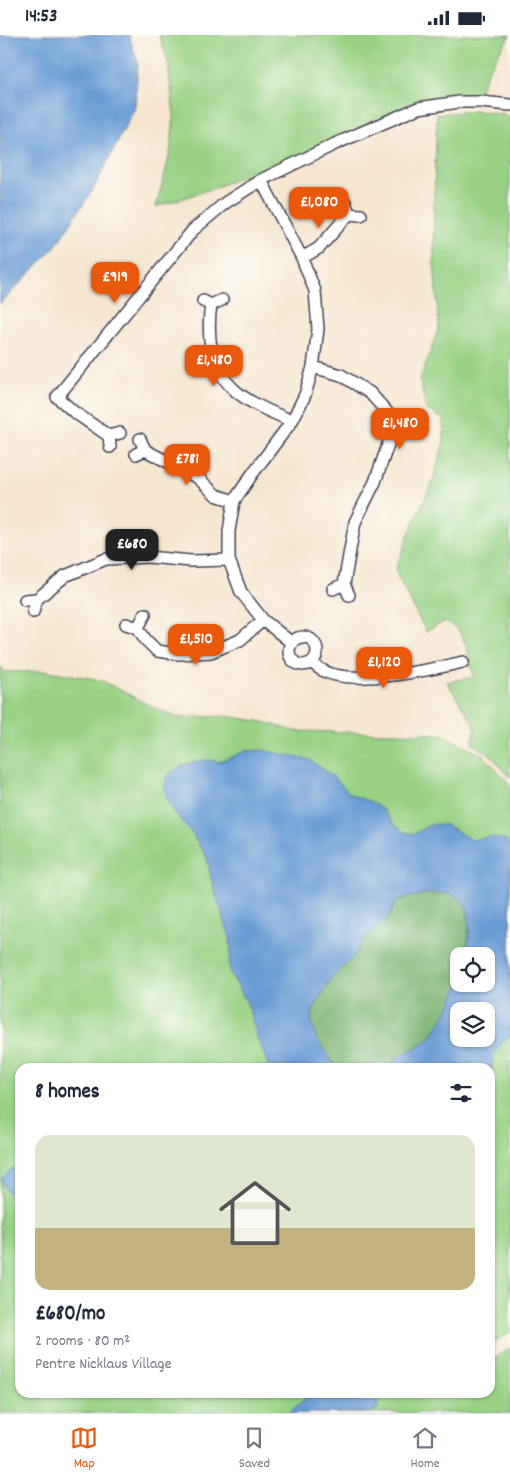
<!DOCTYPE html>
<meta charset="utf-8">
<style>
:root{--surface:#fff;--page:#f2f2f3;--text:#1f2937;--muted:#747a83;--line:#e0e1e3;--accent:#ea580c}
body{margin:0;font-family:Dekko,sans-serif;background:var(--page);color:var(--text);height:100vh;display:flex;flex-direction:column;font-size:19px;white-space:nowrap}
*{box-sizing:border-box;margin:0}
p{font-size:16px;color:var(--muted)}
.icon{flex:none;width:28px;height:28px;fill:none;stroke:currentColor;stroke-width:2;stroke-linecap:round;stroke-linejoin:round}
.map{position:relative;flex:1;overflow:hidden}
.side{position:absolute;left:15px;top:1028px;width:480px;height:335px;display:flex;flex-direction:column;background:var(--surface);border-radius:15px;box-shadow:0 1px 4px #0004}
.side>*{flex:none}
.fabs{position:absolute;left:450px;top:912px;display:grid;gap:10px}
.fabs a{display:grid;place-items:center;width:45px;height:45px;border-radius:10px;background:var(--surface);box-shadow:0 1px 4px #0004;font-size:25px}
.price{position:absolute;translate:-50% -42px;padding:0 11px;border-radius:10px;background:var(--accent);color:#fff;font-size:16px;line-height:32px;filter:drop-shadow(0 1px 2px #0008)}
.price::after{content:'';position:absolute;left:50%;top:30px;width:15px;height:11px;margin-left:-8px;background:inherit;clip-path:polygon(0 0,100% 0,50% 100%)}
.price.current{background:#222;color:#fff}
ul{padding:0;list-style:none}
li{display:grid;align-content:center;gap:10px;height:265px;padding:0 20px}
li span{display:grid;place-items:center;height:155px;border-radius:15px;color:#555}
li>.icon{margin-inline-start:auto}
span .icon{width:90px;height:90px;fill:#fffc;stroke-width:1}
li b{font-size:21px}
h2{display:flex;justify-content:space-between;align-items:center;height:60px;padding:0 20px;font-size:21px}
.status{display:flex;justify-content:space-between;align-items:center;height:35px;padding:0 25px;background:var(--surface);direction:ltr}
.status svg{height:14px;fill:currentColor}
.menu{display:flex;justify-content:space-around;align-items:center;height:70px;border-top:1px solid var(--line);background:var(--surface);font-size:14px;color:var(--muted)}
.menu a{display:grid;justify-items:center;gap:2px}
.menu .current{color:var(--accent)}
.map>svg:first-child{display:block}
.green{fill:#98d184;stroke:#5d7a60;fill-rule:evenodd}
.forest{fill:#7ab372;stroke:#4e6a56}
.water{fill:#6a9cd5;stroke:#465f88;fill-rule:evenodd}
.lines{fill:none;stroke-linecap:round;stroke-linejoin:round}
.street-casing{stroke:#423f51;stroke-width:14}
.street{stroke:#fff;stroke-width:11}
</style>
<div class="status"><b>14:53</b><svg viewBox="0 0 49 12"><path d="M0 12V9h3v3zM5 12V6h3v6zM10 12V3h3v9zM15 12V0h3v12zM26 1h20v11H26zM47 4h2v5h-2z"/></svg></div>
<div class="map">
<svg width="510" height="1378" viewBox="0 0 510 1378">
<rect width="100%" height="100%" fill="#fdfcf7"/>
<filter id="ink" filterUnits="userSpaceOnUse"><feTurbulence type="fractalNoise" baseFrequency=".02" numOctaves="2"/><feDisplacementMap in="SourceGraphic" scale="10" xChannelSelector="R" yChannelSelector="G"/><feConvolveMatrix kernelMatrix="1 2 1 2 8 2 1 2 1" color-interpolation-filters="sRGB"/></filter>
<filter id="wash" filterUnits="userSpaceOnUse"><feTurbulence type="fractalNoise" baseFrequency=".0096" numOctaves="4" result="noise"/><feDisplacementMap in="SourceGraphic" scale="20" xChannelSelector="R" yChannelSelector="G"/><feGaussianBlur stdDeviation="1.12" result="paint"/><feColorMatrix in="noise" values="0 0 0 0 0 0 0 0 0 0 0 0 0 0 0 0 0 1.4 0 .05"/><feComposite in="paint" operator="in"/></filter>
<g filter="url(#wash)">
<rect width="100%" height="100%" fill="#f6e6d0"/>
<path class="green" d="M159,0H510L490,32L478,59L420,68L253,146L247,141L242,142L211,154L156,172L170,119L174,81L168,27Z
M476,76L510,81V743L491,720L472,709L475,691L447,647L474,642C469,622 466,591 443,587L426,597L398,542L396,534L410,496L433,446L444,406L443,384L426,374L420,345L439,292L434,228V158L437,79Z
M0,631L5,637L48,636L101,645L151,671L178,683L226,681L264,687L294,696L441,699L484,721L510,750V1297L490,1310V1032H20V1358H490V1326L510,1313V1378H0ZM459,921H486V949H459ZM459,976H486V1004H459Z"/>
<path class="forest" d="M433,857C439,858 447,858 453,860C476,868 468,903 466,921H459V949L457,956L448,975L428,1006L394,1024L387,1032H336L315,1002L311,984L313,976L330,945L355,920L364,904L388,883L397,865Z"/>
<path class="water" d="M0,0H129L138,28L135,73L94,153L55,212L0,269Z
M262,715L310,725L334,742L350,759L371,767L382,774L393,789L403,797L414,799L429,790L436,789L446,790L472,805L491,802L505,805L510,810V1000L494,1018L490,1051V1032H387C398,1019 412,1016 426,1007C434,1002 457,959 459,949H486V921H466C468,909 471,895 469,882C464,846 421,860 397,865L388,883L364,904L355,920L330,945L313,976L311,984L316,1002L336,1032H269L257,1002L248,970L231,939L229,930L231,917L230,903L212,847L207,823L189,794L175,778L166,761L165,752L166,743L169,739L184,730L197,726L209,725L219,727L246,716ZM486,976V1004H459V976Z
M20,1131V1206C17,1194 18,1176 13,1165C9,1157 2,1153 2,1143L10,1135Z
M311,1358H377L378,1373L370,1378H289Z"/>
</g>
<g filter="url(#ink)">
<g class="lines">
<g class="street-casing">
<path id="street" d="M261,145L302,223L315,256L318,294L313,332L305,360L292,386L253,438L234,466L229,496V525L241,557L263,585L292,608
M345,167L349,179L361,180
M302,223L319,213L349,179
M203,266L211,270L222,265
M211,270C209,281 209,293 210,305C216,355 250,368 292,386
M313,332L341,340L370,358L387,377L391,401L375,447L355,487L344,549
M109,401L74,377L57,362L193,195L225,168L261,145L335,109L418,73L459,67H481L510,70
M110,412L109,401L120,398
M145,415L198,443L216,460L234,466
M136,419L145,415L140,404
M333,554L344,549L349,560
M37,564L65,541L106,524L148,522L191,526L229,525
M25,565L37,564L33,577
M126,589L138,593L145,604L157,616L179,619L211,617L240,605L263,585
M138,593L145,579
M289 616a14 14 0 1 1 28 0a14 14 0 1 1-28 0Z
M312,628C315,630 318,633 322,635C351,652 430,635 463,627"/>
</g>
<use href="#street" class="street"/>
</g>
</g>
</svg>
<div class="fabs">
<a><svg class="icon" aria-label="locate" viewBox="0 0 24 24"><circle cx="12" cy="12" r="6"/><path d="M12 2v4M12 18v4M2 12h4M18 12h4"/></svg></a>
<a><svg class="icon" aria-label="layers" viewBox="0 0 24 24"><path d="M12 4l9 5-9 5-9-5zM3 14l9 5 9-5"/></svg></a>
</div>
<b class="price" style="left:319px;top:194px">£1,080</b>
<b class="price" style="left:115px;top:269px">£919</b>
<b class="price" style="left:214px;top:352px">£1,480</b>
<b class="price" style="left:400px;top:415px">£1,480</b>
<b class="price" style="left:187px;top:451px">£781</b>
<b class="price current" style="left:132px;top:536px">£680</b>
<b class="price" style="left:196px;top:631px">£1,510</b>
<b class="price" style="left:384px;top:654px">£1,120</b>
<section class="side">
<h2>8 homes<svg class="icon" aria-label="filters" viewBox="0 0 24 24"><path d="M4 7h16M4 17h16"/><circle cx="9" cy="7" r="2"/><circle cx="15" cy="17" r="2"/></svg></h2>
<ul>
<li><span style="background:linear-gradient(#dfe7d0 60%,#c2b280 0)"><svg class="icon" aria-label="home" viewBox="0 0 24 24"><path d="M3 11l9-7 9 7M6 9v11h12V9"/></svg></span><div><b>£680/mo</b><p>2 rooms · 80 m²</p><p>Pentre Nicklaus Village</p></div></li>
</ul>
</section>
</div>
<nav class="menu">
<a class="current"><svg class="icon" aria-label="map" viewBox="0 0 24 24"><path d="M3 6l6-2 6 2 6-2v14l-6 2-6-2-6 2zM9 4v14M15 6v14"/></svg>Map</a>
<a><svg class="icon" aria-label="saved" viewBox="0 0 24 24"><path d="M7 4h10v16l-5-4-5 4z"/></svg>Saved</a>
<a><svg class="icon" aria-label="home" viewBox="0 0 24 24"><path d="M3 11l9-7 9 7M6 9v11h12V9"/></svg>Home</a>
</nav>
